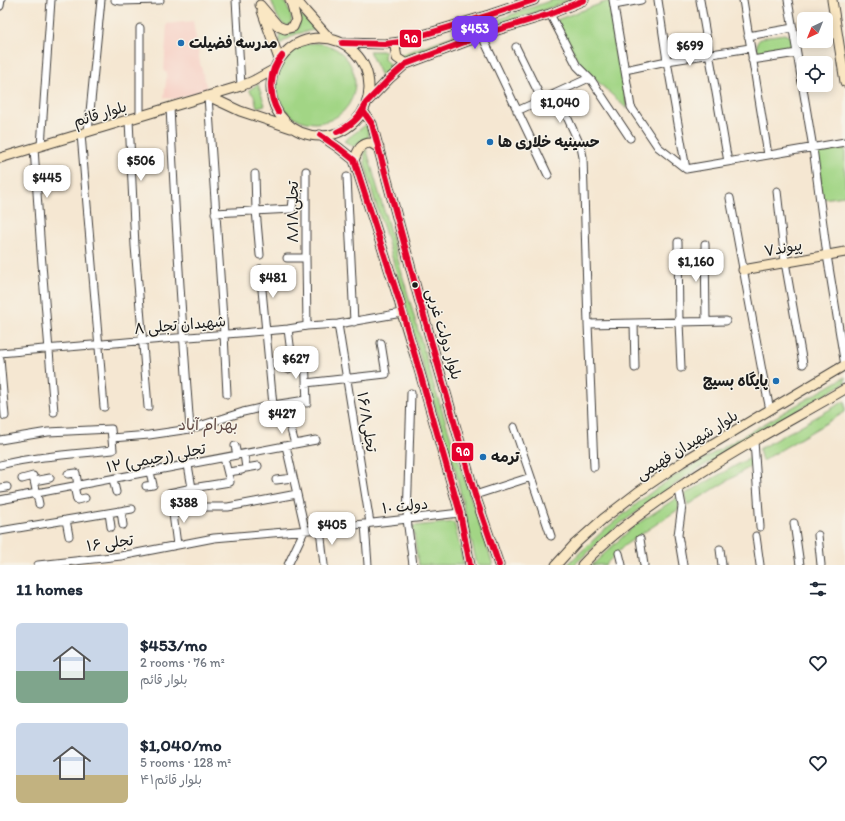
<!DOCTYPE html>
<meta charset="utf-8">
<style>
:root{--surface:#fff;--page:#f2f2f3;--text:#1f2937;--muted:#747a83;--accent:#7c3aed}
body{margin:0;font-family:Itim,"Playpen Sans Arabic",sans-serif;background:var(--page);color:var(--text);height:100vh;display:flex;flex-direction:column;font-size:15px;white-space:nowrap}
*{box-sizing:border-box;margin:0}
p{font-size:13px;color:var(--muted)}
.icon{flex:none;width:22px;height:22px;fill:none;stroke:currentColor;stroke-width:2;stroke-linecap:round;stroke-linejoin:round}
.map{position:relative;height:565px;overflow:hidden}
.details{display:flex;flex-direction:column;background:var(--surface);flex:1}
.details>*{flex:none}
.needle{width:26px;rotate:223deg}
.tools{position:absolute;left:797px;top:12px;display:grid;gap:8px}
.tools a{display:grid;place-items:center;width:36px;height:36px;border-radius:6px;background:var(--surface);box-shadow:0 2px 10px #0003;font-size:20px}
.price{position:absolute;translate:-50% -34px;padding:0 9px;border-radius:8px;background:#fff;color:#222;font-size:13px;line-height:26px;filter:drop-shadow(0 1px 2px #0008)}
.price::after{content:'';position:absolute;left:50%;top:24px;width:12px;height:9px;margin-left:-6px;background:inherit;clip-path:polygon(0 0,100% 0,50% 100%)}
.price.active{background:var(--accent);color:#fff}
ul{padding:0;list-style:none}
li{display:flex;align-items:center;gap:12px;height:100px;padding:0 16px}
li span{display:grid;place-items:center;flex:none;width:112px;height:80px;border-radius:6px;color:#555}
li>.icon{margin-inline-start:auto}
span .icon{width:48px;height:48px;fill:#fffc;stroke-width:1}
li b{font-size:17px}
h2{display:flex;justify-content:space-between;align-items:center;height:48px;padding:0 16px;font-size:17px}
.map>svg:first-child{display:block}
.built{fill:#f7d1c6}
.green{fill:#a2d585;stroke:#5f7850}
.lines{fill:none;stroke-linecap:round;stroke-linejoin:round}
.street-casing{stroke:#3d3a37;stroke-width:9}
.secondary-casing{stroke:#3d3a37;stroke-width:11}
.street{stroke:#fff;stroke-width:7}
.secondary{stroke:#fae7c3;stroke-width:9}
.bus-1-casing{stroke:#f7f3e8;stroke-width:9}
.bus-1{stroke:#e4002b;stroke-width:6}
.poi-dot{fill:#1f6fb2;stroke:#f7f3e8;stroke-width:1.5}
.bus-dot{fill:#1c1c1c;stroke:#f7f3e8;stroke-width:1.5}
.labels{text-anchor:middle;stroke-width:3;stroke-linejoin:round;paint-order:stroke}
.poi-label{font-size:15px;font-weight:bold;fill:#1c1c1c;stroke:#f7f3e8;text-anchor:start}
.street-label{font-size:15px;fill:#1c1c1c;stroke:#f7f3e8}
.neighbourhood-label{font-size:16px;fill:#614a46;stroke:#f7f3e8}
.line-badge{stroke:#f7f3e8;stroke-width:1.5}
.badge-label{font-size:11px;text-anchor:middle;font-weight:bold;fill:#fff}
</style>
<div class="map">
<svg width="845" height="565" viewBox="0 0 845 565">
<rect width="100%" height="100%" fill="#f7f3e8"/>
<filter id="ink" filterUnits="userSpaceOnUse"><feTurbulence type="fractalNoise" baseFrequency=".025" numOctaves="2"/><feDisplacementMap in="SourceGraphic" scale="8" xChannelSelector="R" yChannelSelector="G"/><feConvolveMatrix kernelMatrix="1 2 1 2 8 2 1 2 1" color-interpolation-filters="sRGB"/></filter>
<filter id="wash" filterUnits="userSpaceOnUse"><feTurbulence type="fractalNoise" baseFrequency=".012" numOctaves="4" result="noise"/><feDisplacementMap in="SourceGraphic" scale="16" xChannelSelector="R" yChannelSelector="G"/><feGaussianBlur stdDeviation="0.9" result="paint"/><feColorMatrix in="noise" values="0 0 0 0 0 0 0 0 0 0 0 0 0 0 0 0 0 1.4 0 .05"/><feComposite in="paint" operator="in"/></filter>
<g filter="url(#wash)">
<rect width="100%" height="100%" fill="#f5e7d2"/>
<path class="built" d="M193,21L200,63L207,89L176,99L164,98L167,73L164,72L167,24Z"/>
<path class="green" d="M271,0H284C287,7 293,15 291,24L286,26C277,22 275,9 271,0Z
M552,0H573L403,58L400,55Z
M611,0L627,109L580,65L556,20Z
M299,14L318,29L296,34L280,44L279,32L285,33L294,32L299,26Z
M784,34L791,37C793,43 794,46 789,50C781,52 771,55 763,54C759,53 758,52 757,48C754,35 775,36 784,34Z
M275 83a40 40 0 1 1 80 0a40 40 0 1 1-80 0Z
M369,51H385L384,58L392,68L381,76Z
M258,84L265,105L257,107L254,96L249,90Z
M367,124L369,139H364L354,147L344,141Z
M364,147L367,151L434,386L493,565H477L455,469L428,384L384,229L375,202L365,164Z
M845,148V196L822,199L814,152Z
M845,377V383L688,475L620,524L598,543L574,565H567L604,530L654,490L681,472Z
M845,401V412L762,461L759,449Z
M751,457L753,465L688,505L685,494Z
M678,497L679,509L625,545L605,565H592L634,526Z
M454,522L464,565H418L413,526Z"/>
</g>
<g filter="url(#ink)">
<g class="lines">
<g class="street-casing">
<path id="street" d="M115,0L121,1L160,0
M236,0L241,86
M613,0L631,107L658,147L686,169
M658,0L667,61L686,169
M700,0L728,162
M743,0L768,155
M788,0L813,148L827,255L845,366
M614,5L641,0
M0,6L1,0
M550,14L577,66L592,81L630,138
M482,36L548,175
M748,36L793,28
M826,36L837,34
M795,41L804,39
M516,47L542,100
M752,60L797,53
M625,70L667,61L750,48
M556,93L581,147L583,157L588,324L594,467
M208,96L224,334L227,394
M170,107C175,215 182,322 190,429
M517,111L589,78
M140,116V28
M129,120L135,246L148,407
M88,132L101,0
M81,134L104,407
M41,146L51,0
M34,148L41,252L54,412
M686,169L845,142
M306,171V258L307,326
M255,174L256,210L260,255
M347,177L354,322
M777,191L785,262L803,364
M730,198L762,371L770,410
M215,213L292,209L293,200
M678,242L679,322L681,368
M705,244L706,321
M287,258H306
M260,269L271,384L273,405
M634,323L635,368
M338,324L370,523
M588,324L726,321
M0,353C96,344 192,337 288,329L307,326L338,324L402,313
M305,356L307,403
M0,359L5,416
M288,369L291,353L288,329
M306,383L386,374L381,343
M411,393L407,519L413,565
M288,419L295,444
M514,427L551,536
M112,438L149,435L190,429L243,412L273,405L306,400
M0,440L48,432L111,429L113,450C75,454 37,456 0,465
M754,441L760,527
M235,446L237,455
M286,446L305,529
M244,454L246,468L258,466
M188,465L192,488
M228,472L242,470
M68,474L76,473L78,486
M22,479L33,476L39,504
M113,479L116,492
M276,480L293,478
M34,481L50,478
M74,486L77,500L85,498
M146,486L153,485L150,472
M0,488L7,487
M678,488L680,495L682,506L678,535L683,565
M169,493L192,488L230,482L224,458
M475,495L531,477
M0,500L316,440
M172,506L177,545
M197,507H228L297,494
M121,511L123,525
M109,513L111,527
M66,520L69,536
M794,523L800,565
M365,524L368,565
M320,529L324,565
M0,531L132,509
M818,535L821,565
M756,536L760,565
M640,539L644,565
M720,549L722,565
M619,553L622,565
M38,565L121,556L214,538L320,529L460,513
M288,565L305,529"/>
</g>
<g class="secondary-casing">
<path id="secondary" d="M296,0L306,12L330,39
M832,0L845,82
M260,5L278,26L285,29L293,27L296,20L292,5L290,0
M262,11L279,59
M271 87a49 49 0 1 1 98 0a49 49 0 1 1-98 0Z
M400,42L395,47L397,58L406,64
M342,43L385,44L400,42L489,15L534,0
M208,96L240,111L291,128
M367,102L389,79L406,64L494,31L550,14L584,0
M363,111L372,124L418,295L475,495L499,565
M320,135L339,148L354,160L399,300L402,313L418,366L460,513L470,565
M0,158L241,86L253,81L273,70
M354,160C358,151 360,143 371,143L379,148
M743,270L845,252
M556,565L575,544L603,519L638,492L682,462L845,365
M582,565C609,536 642,512 675,490C729,453 788,422 845,389"/>
</g>
<use href="#street" class="street"/>
<use href="#secondary" class="secondary"/>
<g class="bus-1-casing">
<path id="bus-1" d="M342,43L385,44L400,42L489,15L534,0
M366,103L389,79L406,64L494,31L550,14L584,0
M363,111L372,124L418,295L475,495L499,565
M278,112C268,95 268,70 282,56
M278,112C268,94 270,72 282,56
M337,132C349,127 359,118 365,106
M337,132C347,128 362,117 365,106
M320,135L339,148L354,160L399,300L460,513L470,565"/>
</g>
<use href="#bus-1" class="bus-1"/>
</g>
</g>
<g class="poi-dot">
<circle cx="181" cy="43" r="4"/>
<circle cx="490" cy="142" r="4"/>
<circle cx="776" cy="381" r="4"/>
<circle cx="483" cy="457" r="4"/>
</g>
<circle class="bus-dot" cx="415" cy="285" r="3.5"/>
<g class="labels">
<g class="poi-label">
<text x="189" y="48">مدرسه فضیلت</text>
<text x="498" y="147">حسینیه خلاری ها</text>
<text x="768" y="386" text-anchor="end">پایگاه بسیج</text>
<text x="491" y="462">ترمه</text>
</g>
<g class="street-label">
<text transform="translate(100 114) rotate(-17)" y="5">بلوار قائم</text>
<text transform="translate(293 212) rotate(-90)" y="5">تجلی۸/۱۸</text>
<text transform="translate(783 248) rotate(-10)" y="5">پیوند۷</text>
<text transform="translate(180 325) rotate(-5)" y="5">شهیدان تجلی ۸</text>
<text transform="translate(444 334) rotate(74)" y="5">بلوار دولت غربی</text>
<text transform="translate(367 422) rotate(81)" y="5">تجلی۱۶/۸</text>
<text transform="translate(687 445) rotate(-32)" y="5">بلوار شهیدان فهیمی</text>
<text transform="translate(156 458) rotate(-11)" y="5">۱۲ تجلی (رحیمی)</text>
<text transform="translate(405 506) rotate(-6)" y="5">۱۰ دولت</text>
<text transform="translate(110 543) rotate(-8)" y="5">۱۶ تجلی</text>
</g>
<g class="neighbourhood-label">
<text x="208" y="430">بهرام آباد</text>
</g>
</g>
<g class="line-badge">
<rect x="399" y="29" width="23" height="19" rx="4" fill="#e4002b"/>
<rect x="451" y="442" width="23" height="20" rx="4" fill="#e4002b"/>
</g>
<g class="badge-label">
<text x="411" y="43">۹۵</text>
<text x="463" y="456">۹۵</text>
</g>
</svg>
<div class="tools">
<a><svg class="needle" viewBox="-14 -14 28 28"><path d="M0-13l5 13h-10z" fill="#e53935"/><path d="M0 13l5-13h-10z" fill="#747a83"/></svg></a>
<a><svg class="icon" aria-label="locate" viewBox="0 0 24 24"><circle cx="12" cy="12" r="6"/><path d="M12 2v4M12 18v4M2 12h4M18 12h4"/></svg></a>
</div>
<b class="price active" style="left:475px;top:50px">$453</b>
<b class="price" style="left:690px;top:67px">$699</b>
<b class="price" style="left:560px;top:124px">$1,040</b>
<b class="price" style="left:141px;top:182px">$506</b>
<b class="price" style="left:47px;top:199px">$445</b>
<b class="price" style="left:696px;top:283px">$1,160</b>
<b class="price" style="left:273px;top:299px">$481</b>
<b class="price" style="left:296px;top:380px">$627</b>
<b class="price" style="left:282px;top:435px">$427</b>
<b class="price" style="left:184px;top:524px">$388</b>
<b class="price" style="left:332px;top:546px">$405</b>
</div>
<section class="details">
<h2>11 homes<svg class="icon" aria-label="filters" viewBox="0 0 24 24"><path d="M4 7h16M4 17h16"/><circle cx="9" cy="7" r="2"/><circle cx="15" cy="17" r="2"/></svg></h2>
<ul>
<li><span style="background:linear-gradient(#c9d6e8 60%,#7fa58c 0)"><svg class="icon" aria-label="home" viewBox="0 0 24 24"><path d="M3 11l9-7 9 7M6 9v11h12V9"/></svg></span><div><b>$453/mo</b><p>2 rooms · 76 m²</p><p>بلوار قائم</p></div><svg class="icon" aria-label="heart" viewBox="0 0 24 24"><path d="M12 20l-8-8c-3-5 5-10 8-4 3-6 11-1 8 4z"/></svg></li>
<li><span style="background:linear-gradient(#c9d6e8 65%,#c2b280 0)"><svg class="icon" aria-label="home" viewBox="0 0 24 24"><path d="M3 11l9-7 9 7M6 9v11h12V9"/></svg></span><div><b>$1,040/mo</b><p>5 rooms · 128 m²</p><p>بلوار قائم۴۱</p></div><svg class="icon" aria-label="heart" viewBox="0 0 24 24"><path d="M12 20l-8-8c-3-5 5-10 8-4 3-6 11-1 8 4z"/></svg></li>
</ul>
</section>
